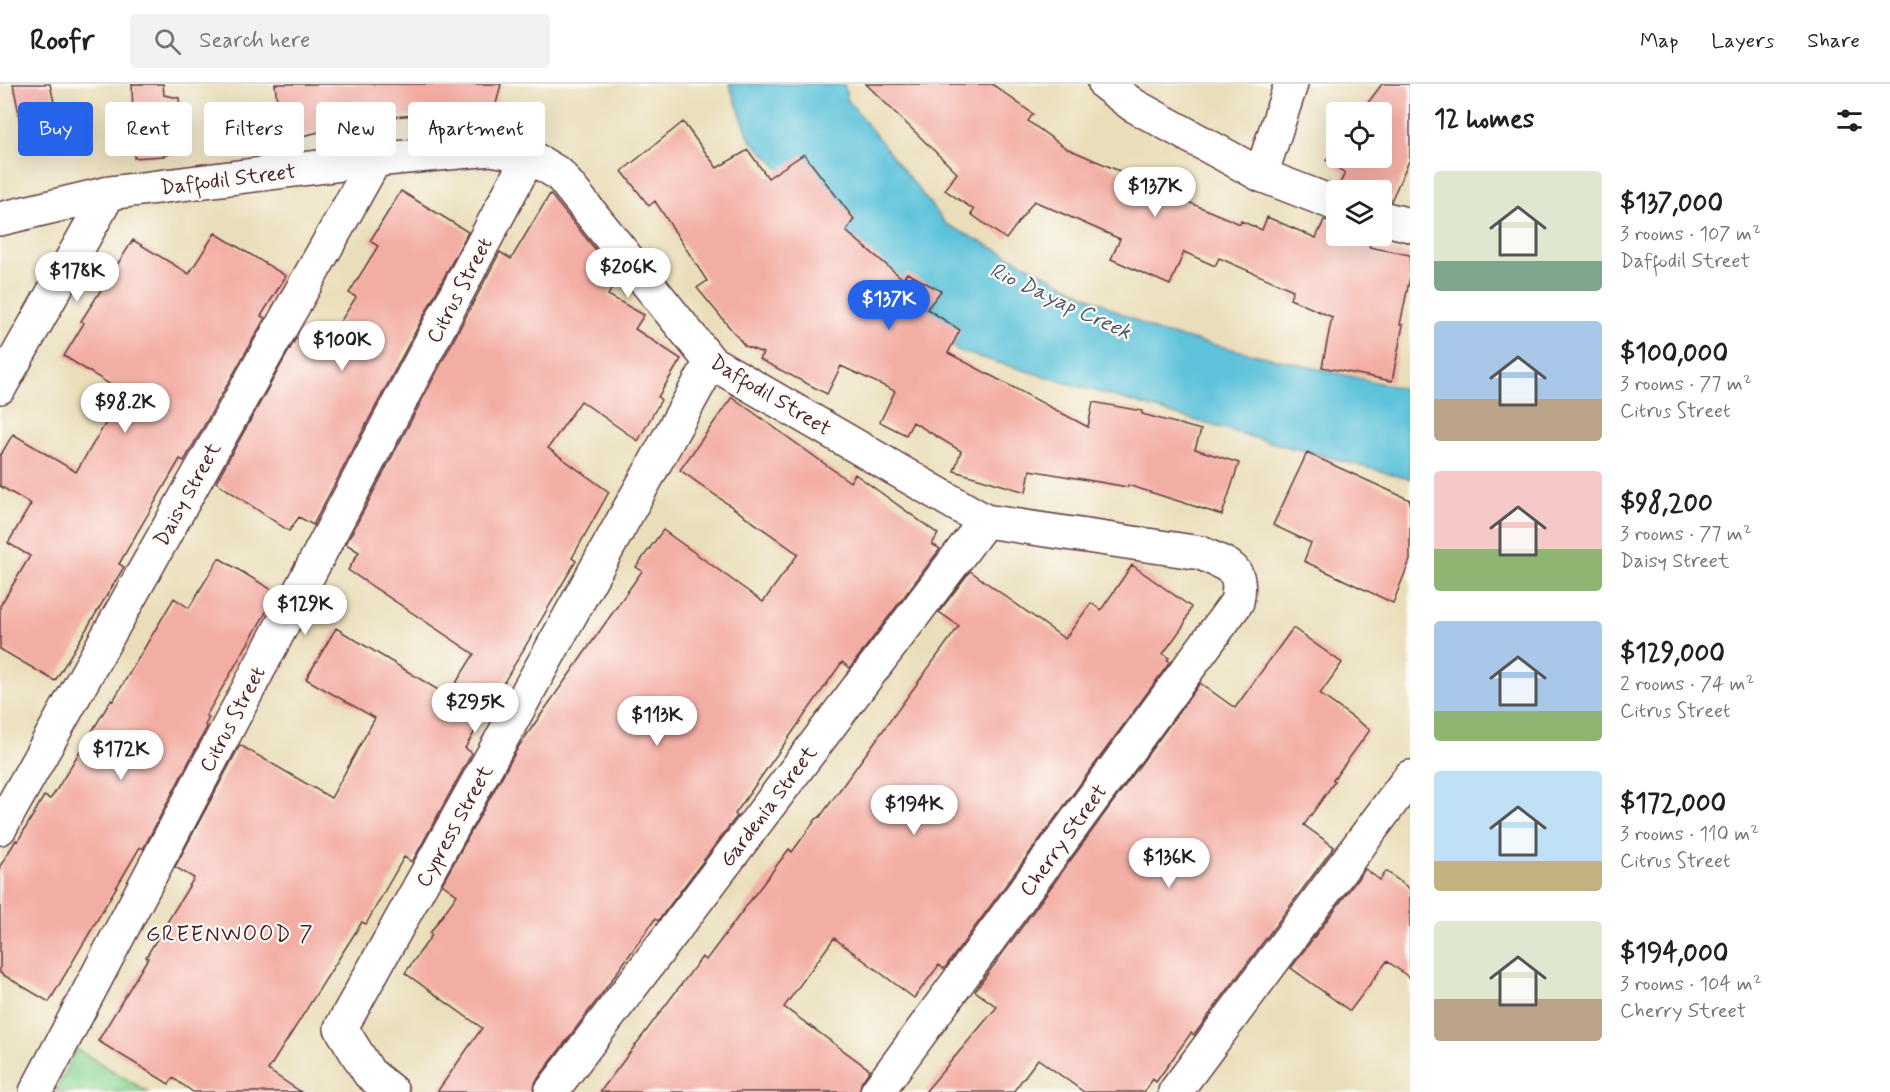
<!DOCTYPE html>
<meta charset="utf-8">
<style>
:root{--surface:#fff;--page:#f2f2f2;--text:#202124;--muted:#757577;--line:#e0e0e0;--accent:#2563eb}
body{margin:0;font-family:Mynerve,sans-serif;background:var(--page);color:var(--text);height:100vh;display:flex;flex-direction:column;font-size:22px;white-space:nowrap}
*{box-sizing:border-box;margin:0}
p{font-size:20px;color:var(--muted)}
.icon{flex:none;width:33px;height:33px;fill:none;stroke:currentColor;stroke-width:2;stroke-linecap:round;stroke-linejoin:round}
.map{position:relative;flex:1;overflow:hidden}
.sheet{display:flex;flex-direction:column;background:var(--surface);width:480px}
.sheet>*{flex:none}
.top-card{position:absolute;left:18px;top:18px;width:570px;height:54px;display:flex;gap:12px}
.tools{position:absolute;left:1326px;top:18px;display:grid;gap:12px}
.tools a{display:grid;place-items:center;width:66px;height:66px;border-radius:6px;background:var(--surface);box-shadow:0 6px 24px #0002;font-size:30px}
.price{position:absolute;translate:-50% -51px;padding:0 14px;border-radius:21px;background:#fff;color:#222;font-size:20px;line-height:39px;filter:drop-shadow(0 2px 3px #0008)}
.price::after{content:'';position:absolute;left:50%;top:36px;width:18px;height:14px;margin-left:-9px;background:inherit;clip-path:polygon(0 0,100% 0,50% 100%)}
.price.selected{background:var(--accent);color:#fff}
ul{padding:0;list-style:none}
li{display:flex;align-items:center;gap:18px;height:150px;padding:0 24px}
li span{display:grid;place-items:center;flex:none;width:168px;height:120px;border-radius:6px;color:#555}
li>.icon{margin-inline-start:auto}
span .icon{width:72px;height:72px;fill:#fffc;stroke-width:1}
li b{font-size:26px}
h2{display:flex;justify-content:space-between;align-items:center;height:72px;padding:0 24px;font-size:26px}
.pill{padding:0 21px;border-radius:6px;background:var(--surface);box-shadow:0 6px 24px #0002;font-size:21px;line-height:54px}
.pill.selected{background:var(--accent);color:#fff}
header{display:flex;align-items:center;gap:36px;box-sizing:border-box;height:84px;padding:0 30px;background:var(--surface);border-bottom:2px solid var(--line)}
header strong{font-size:28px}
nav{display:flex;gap:33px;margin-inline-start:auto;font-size:21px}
.search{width:420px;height:54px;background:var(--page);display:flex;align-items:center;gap:15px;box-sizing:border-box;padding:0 21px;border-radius:6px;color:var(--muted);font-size:22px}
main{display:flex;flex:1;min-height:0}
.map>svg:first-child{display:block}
.green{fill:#88d492;stroke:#697a5e;stroke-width:1.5}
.water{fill:#5dc2da;stroke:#547082;stroke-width:1.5}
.building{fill:#f3aea4}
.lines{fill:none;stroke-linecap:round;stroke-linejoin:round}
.minor-casing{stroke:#623c40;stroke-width:36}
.minor{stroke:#fff;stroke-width:33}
.labels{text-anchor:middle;stroke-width:4.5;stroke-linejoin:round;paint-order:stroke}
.street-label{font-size:21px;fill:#4a1f2b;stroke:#fdfcf7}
.water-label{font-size:22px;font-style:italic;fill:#515868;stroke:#fdfcf7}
.neighbourhood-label{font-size:22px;letter-spacing:1.5px;fill:#4a1f2b;stroke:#fdfcf7}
</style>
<header>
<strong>Roofr</strong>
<div class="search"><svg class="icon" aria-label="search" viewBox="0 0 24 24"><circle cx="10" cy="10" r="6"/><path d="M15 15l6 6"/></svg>Search here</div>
<nav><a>Map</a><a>Layers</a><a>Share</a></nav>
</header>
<main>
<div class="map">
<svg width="1410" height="1008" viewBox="0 0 1410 1008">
<rect width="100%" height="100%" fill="#fdfcf7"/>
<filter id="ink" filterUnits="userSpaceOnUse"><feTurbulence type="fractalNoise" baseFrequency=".0167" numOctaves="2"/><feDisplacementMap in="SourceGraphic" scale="12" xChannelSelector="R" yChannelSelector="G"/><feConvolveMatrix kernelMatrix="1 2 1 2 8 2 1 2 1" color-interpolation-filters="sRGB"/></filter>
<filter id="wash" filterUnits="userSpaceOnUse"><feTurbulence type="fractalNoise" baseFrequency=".008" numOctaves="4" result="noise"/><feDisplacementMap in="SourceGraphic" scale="24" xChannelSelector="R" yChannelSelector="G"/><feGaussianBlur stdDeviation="1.35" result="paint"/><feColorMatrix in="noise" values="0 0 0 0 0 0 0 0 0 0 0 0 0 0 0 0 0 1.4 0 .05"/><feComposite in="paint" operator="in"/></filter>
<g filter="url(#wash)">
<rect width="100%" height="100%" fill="#eadeba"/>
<path class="green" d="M76,965L148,1008H56Z"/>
<path class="water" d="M729,0H844L847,15L946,140L1158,248L1410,306V395L1259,355L958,267L750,55Z"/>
<g id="blocks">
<path class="building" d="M13,0H50L63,60L27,70Z
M132,0H163L164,11L179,14L184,65L164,72L134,74Z
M275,0H501L493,32L430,30L365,35L366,49L323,53V47L282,57Z
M866,0H992L1033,30L1028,37L1066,64L1145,98L1147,94L1179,108L1176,113L1240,140L1241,137L1262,146L1267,133L1316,154L1324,136L1336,138V152H1374L1369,163L1410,171V193L1400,241H1403L1392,297L1322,283L1332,233L1290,215L1293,206L1219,174L1215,182L1184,168L1170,201L1111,175L1120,155L1034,117L1006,155L971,130L974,126L945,106L957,89Z
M1382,0H1410V75L1391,117L1382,116V106H1348L1339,101L1345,89L1326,76L1336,62V74H1382V28H1361Z
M683,38L717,84L748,66L768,94L804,70L854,135L846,147L903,195L907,189L941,207L927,225L960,246L948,269L1088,343L1093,318L1142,327V330L1201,346L1195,365L1239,379L1222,431L1128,401V403L1030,386L1026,408L954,387L961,367L913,338L906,351L880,338L895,307L841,282L827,310L759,275L763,269L745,262L697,204L707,197L655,117L649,122L622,87Z
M401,107L468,148L313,441L299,433L289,447L216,398L296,254L311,264L313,261L322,267L356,213L349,209L378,162L370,157Z
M550,110L618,193L608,211L644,231L635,245L681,275L658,313L661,316L638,357L581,317L548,364L609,408L572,474L576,477L465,664L472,669L412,778L404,773L366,840L362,838L268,986L301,1008H193L173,994L169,1000L98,957L148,874L146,873L194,794L175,783L240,661L331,714L375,634L306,595L336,544L448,612L474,570L348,486L359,468L346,460L500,168L511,175Z
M215,149L286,192L261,232L265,234L184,377L180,375L119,480L124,483L55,597L0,565V522L30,472L8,459L31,420L0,402V372L13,350L76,388L124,309L64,272L84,239L81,237L133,156L189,190Z
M732,313L850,398L855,390L938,450L932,460L940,465L850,584L842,578L735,730L737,732L658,837L655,835L603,908L536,997L533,1008H437L482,944L405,889L432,851L430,849L457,811L442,800L519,662L642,487L636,483L663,446L763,518L798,470L680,386Z
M1307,369L1410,416V476L1393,519L1304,477L1311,459L1273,441Z
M219,474L277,509L206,632L209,634L205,641L207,643L143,765L140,763L49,918L0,889V782L16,756L18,757L44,712L50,715L54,710L111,616L113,617L174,514L189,524Z
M1132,481L1191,523L1184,541L1163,570L1169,574L1167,576L1170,578L944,885L939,881L914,914L834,854L784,923L870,986L862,997L859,1008H600L702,873L706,876L789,765L792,768L816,735L820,733L959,542L939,528L970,487L1065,555L1091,519L1101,526Z
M1293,544L1342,579L1320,610L1370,646L1333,696L1335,697L1304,741L1334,763L1194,951L1191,949L1156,998L1153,995L1144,1008H1084L1038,975L1013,1008H925L997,923L975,907L1200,599L1235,624Z
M1365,785L1380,796L1386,787L1410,805V894L1387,877L1350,927L1291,884Z"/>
</g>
</g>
<g filter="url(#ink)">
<use href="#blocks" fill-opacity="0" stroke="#623c40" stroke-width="1.5"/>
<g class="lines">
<g class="minor-casing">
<path id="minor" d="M1105,0L1133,21L1261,91L1336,120
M1261,91L1291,0
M1382,134L1410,141
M0,135L109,109L375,76L491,65L529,72L559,90L711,278L985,437L1201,469C1230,483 1244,483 1237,518L877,1008
M0,303L109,109
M0,744L375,76
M36,1008L529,72
M392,1008L369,989L341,944L711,278
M551,1008L985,437
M1175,1008L1410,693"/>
</g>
<use href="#minor" class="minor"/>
</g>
</g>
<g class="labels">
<g class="street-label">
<text transform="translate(228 95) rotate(-7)" y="7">Daffodil Street</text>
<text transform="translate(459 206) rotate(-62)" y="7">Citrus Street</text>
<text transform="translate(771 311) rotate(31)" y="7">Daffodil Street</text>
<text transform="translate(187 410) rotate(-61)" y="7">Daisy Street</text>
<text transform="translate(232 635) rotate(-62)" y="7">Citrus Street</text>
<text transform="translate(768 722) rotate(-53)" y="7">Gardenia Street</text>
<text transform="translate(454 742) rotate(-61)" y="7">Cypress Street</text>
<text transform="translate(1063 756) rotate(-54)" y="7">Cherry Street</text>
</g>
<g class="water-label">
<text transform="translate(1061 216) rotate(25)" y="8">Rio Dayap Creek</text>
</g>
<g class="neighbourhood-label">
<text x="230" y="857">GREENWOOD 7</text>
</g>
</g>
</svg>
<div class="tools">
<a><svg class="icon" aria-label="locate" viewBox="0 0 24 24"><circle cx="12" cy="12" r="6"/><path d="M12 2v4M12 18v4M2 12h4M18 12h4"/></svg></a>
<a><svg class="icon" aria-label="layers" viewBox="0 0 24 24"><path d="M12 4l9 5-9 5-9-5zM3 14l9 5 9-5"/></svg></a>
</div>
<b class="price" style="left:1155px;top:134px">$137K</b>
<b class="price" style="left:628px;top:215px">$206K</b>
<b class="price" style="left:77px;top:219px">$178K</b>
<b class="price selected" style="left:889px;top:247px">$137K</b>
<b class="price" style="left:342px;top:288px">$100K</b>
<b class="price" style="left:125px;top:350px">$98.2K</b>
<b class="price" style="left:305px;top:552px">$129K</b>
<b class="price" style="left:475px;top:650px">$295K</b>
<b class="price" style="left:657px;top:663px">$113K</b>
<b class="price" style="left:121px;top:697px">$172K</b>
<b class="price" style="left:914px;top:752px">$194K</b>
<b class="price" style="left:1169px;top:805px">$136K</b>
<div class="top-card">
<a class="pill selected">Buy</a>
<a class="pill">Rent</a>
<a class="pill">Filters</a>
<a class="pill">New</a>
<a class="pill">Apartment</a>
</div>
</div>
<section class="sheet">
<h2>12 homes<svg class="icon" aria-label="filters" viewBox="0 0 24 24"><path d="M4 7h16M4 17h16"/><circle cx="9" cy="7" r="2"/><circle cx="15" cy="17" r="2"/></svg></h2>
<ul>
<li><span style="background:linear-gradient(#dfe7d0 75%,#7fa58c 0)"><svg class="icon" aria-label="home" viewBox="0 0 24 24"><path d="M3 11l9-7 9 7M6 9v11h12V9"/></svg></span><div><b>$137,000</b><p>3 rooms · 107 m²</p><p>Daffodil Street</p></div></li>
<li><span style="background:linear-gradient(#a9c7e8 65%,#b9a48a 0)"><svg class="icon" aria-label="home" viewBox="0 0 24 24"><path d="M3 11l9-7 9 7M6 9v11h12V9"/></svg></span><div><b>$100,000</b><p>3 rooms · 77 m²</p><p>Citrus Street</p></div></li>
<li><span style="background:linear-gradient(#f6c9c9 65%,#8fb573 0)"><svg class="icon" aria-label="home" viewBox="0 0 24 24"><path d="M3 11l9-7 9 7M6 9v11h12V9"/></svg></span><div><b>$98,200</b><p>3 rooms · 77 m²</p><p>Daisy Street</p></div></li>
<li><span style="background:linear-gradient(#a9c7e8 75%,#8fb573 0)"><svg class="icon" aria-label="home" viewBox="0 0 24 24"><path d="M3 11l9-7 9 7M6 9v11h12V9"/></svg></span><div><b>$129,000</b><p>2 rooms · 74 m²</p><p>Citrus Street</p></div></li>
<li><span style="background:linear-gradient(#bfe0f5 75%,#c2b280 0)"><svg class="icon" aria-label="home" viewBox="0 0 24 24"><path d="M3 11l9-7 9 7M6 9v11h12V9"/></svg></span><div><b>$172,000</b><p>3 rooms · 110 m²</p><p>Citrus Street</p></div></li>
<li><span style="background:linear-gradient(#dfe7d0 65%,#b9a48a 0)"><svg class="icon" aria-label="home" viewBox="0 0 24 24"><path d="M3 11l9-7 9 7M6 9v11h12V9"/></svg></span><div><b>$194,000</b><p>3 rooms · 104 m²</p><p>Cherry Street</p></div></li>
</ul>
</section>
</main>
